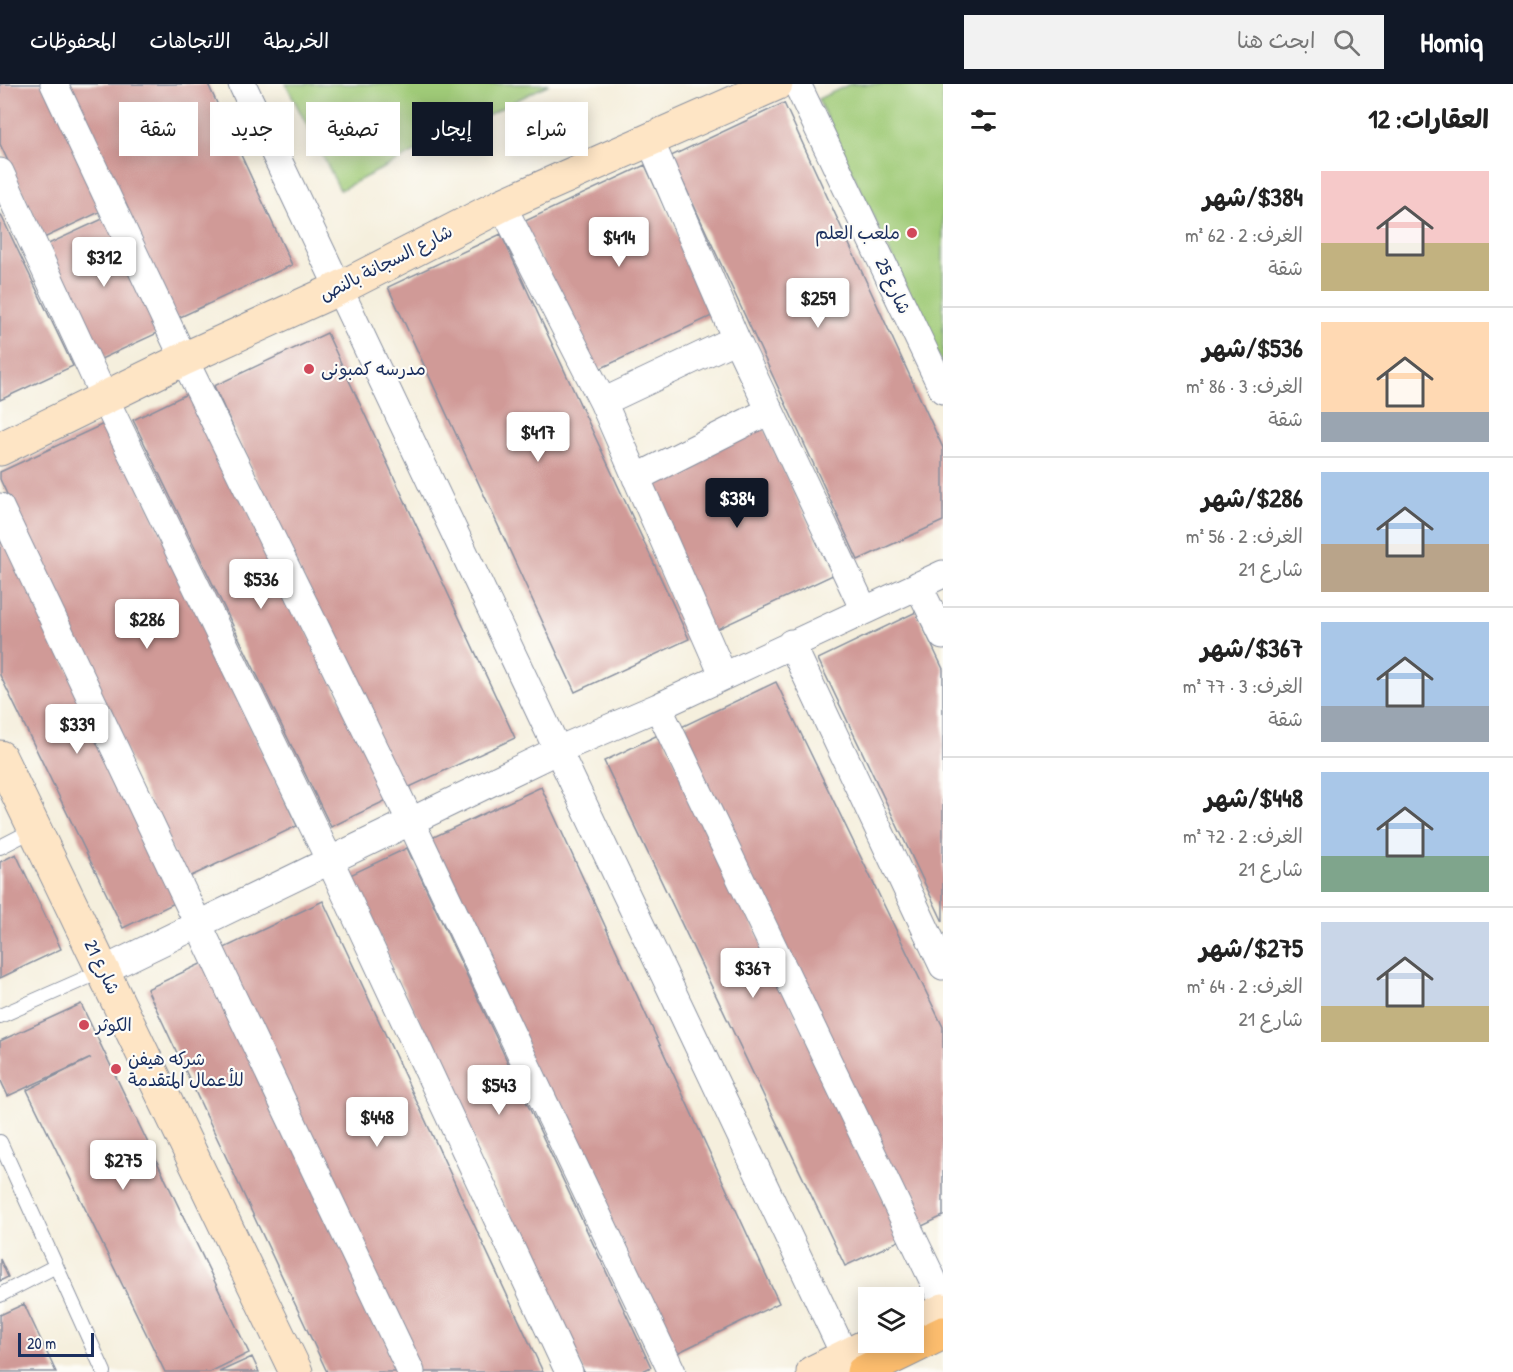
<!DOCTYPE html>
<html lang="ar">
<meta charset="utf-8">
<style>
:root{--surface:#fff;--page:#f2f2f2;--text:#222;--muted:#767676;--line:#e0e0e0;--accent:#111827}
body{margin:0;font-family:"Patrick Hand","Playpen Sans Arabic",sans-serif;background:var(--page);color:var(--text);direction:rtl;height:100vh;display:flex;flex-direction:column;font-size:22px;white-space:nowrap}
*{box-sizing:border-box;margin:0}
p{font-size:20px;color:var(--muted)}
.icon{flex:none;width:33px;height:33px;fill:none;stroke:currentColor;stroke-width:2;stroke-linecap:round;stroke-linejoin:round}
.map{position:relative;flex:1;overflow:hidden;direction:ltr}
.side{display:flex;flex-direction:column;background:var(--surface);width:570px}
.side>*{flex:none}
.banner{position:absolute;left:18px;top:18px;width:570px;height:54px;direction:rtl;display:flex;gap:12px}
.buttons{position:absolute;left:858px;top:1203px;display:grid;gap:12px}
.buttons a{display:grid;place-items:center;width:66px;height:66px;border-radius:0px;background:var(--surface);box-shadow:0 3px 15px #0003;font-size:30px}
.scale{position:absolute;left:18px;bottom:15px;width:76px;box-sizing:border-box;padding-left:6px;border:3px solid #1b2f5e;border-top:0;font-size:16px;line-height:21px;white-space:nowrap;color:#1b2f5e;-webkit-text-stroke:4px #fdfcf7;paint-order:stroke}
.price{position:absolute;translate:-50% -51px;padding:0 14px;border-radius:6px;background:#fff;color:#222;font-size:20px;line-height:39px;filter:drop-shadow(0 2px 3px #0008)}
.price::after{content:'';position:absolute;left:50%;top:36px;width:18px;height:14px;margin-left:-9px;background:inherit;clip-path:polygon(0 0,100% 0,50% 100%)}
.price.on{background:var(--accent);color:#fff}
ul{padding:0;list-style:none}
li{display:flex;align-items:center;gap:18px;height:150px;padding:0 24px}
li+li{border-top:2px solid var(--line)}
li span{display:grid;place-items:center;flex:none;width:168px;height:120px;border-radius:0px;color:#555}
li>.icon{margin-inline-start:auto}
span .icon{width:72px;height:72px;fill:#fffc;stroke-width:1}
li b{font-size:26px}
h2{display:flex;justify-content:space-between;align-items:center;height:72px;padding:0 24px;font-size:26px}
.chip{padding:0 21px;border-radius:0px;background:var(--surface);box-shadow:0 3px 15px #0003;font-size:21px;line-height:54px}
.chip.on{background:var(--accent);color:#fff}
header{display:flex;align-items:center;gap:36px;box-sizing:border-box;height:84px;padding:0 30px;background:var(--accent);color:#fff}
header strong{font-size:28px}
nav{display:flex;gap:33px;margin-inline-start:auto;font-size:21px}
.search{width:420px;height:54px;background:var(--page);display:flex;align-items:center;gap:15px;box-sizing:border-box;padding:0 21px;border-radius:0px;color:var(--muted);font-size:22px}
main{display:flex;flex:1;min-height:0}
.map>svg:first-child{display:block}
.green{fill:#a0cb78;stroke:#5e7d6b;stroke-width:1.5}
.building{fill:#d09a97}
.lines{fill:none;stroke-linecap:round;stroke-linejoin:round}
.lane-casing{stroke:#888f9e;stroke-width:16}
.street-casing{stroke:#888f9e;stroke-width:29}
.secondary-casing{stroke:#888f9e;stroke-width:35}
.primary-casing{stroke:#888f9e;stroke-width:35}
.lane{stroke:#fff;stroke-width:14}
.street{stroke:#fff;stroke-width:27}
.secondary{stroke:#fee5c5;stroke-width:33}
.primary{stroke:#fcbd6e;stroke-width:33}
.poi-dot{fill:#d1495b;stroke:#fdfcf7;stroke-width:2}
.labels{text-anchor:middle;stroke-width:4.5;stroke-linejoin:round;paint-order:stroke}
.poi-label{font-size:18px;fill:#1b2f5e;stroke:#fdfcf7;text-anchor:start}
.street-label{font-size:18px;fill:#1b2f5e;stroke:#fdfcf7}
</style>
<header>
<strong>Homiq</strong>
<div class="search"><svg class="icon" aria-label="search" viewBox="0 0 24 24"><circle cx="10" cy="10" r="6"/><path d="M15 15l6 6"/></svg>ابحث هنا</div>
<nav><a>الخريطة</a><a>الاتجاهات</a><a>المحفوظات</a></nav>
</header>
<main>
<section class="side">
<h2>العقارات: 12<svg class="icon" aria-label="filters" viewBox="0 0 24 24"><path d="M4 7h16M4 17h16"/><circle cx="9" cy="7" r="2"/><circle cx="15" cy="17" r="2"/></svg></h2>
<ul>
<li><span style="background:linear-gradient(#f6c9c9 60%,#c2b280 0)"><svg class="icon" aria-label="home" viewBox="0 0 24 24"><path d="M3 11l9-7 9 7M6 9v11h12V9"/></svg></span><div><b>$384/شهر</b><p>الغرف: 2 · 62 m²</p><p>شقة</p></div></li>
<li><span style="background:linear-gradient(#ffd9b3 75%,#9aa5b1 0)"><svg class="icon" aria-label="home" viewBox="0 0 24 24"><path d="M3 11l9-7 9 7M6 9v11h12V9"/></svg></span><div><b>$536/شهر</b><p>الغرف: 3 · 86 m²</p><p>شقة</p></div></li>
<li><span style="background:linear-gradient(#a9c7e8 60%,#b9a48a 0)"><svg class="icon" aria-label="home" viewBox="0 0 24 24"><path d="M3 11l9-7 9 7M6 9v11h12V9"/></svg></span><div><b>$286/شهر</b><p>الغرف: 2 · 56 m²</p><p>شارع 21</p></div></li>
<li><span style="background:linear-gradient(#a9c7e8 70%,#9aa5b1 0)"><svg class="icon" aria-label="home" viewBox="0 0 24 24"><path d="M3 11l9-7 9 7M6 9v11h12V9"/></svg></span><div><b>$367/شهر</b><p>الغرف: 3 · 77 m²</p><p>شقة</p></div></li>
<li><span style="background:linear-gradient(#a9c7e8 70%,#7fa58c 0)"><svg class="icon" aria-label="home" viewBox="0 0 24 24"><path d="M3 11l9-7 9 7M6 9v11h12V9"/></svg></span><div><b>$448/شهر</b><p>الغرف: 2 · 72 m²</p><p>شارع 21</p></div></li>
<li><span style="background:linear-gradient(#c9d6e8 70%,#c2b280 0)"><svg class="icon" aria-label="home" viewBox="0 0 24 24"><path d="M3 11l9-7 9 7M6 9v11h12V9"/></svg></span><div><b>$275/شهر</b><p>الغرف: 2 · 64 m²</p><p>شارع 21</p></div></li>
</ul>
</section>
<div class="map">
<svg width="943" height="1288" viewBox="0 0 943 1288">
<rect width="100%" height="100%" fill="#fdfcf7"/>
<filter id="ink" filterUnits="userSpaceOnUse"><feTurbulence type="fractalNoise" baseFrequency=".0167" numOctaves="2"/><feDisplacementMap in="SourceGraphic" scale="12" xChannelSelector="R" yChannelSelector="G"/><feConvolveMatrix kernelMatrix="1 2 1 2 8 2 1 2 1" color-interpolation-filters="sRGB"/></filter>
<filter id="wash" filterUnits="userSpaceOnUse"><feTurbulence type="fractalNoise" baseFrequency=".008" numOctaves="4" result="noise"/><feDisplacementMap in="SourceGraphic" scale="24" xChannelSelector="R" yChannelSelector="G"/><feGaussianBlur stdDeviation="1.35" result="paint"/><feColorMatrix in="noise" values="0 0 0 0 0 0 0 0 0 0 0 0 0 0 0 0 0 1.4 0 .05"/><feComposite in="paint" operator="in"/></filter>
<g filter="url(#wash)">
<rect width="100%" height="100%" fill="#f5efdd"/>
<path class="green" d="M286,0H549L340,106Z
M850,0H943V282L818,15Z"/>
<g id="blocks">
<path class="building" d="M0,0H48L106,125L44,154L0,60Z
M66,0H208L292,181L176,235Z
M784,19L943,364V437L858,476L671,72Z
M645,81L714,231L593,288L523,138Z
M0,129L73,282L0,316Z
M109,132L162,247L99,276L46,161Z
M501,150L689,555L575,608L388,203Z
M327,249L515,654L401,707L214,302Z
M191,308L389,715L331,743L133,336Z
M110,337L297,742L185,795L0,395V388Z
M763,342L833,491L711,548L641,399Z
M0,444L181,816L123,844L0,591Z
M916,528L943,585V838L818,575Z
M776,598L943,943V1132L918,1144L677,645Z
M662,649L903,1155L845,1182L604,677Z
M541,703L779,1219L669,1273L425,757Z
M407,764L651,1283L641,1288H584L350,791Z
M16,770L61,865L0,894V778Z
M323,817L543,1288H418L220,866Z
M209,876L403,1288H327L147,905Z
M81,920L249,1269L210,1288H165L27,1006L91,974L8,1012L0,995V957Z
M0,1175L8,1193L0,1197Z
M24,1220L56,1288H0V1231Z
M252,1273L259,1288H219Z"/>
</g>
</g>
<g filter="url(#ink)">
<use href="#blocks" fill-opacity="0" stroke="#888f9e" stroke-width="1.5"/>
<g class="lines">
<g class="lane-casing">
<path id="lane" d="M0,763L35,745
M0,932L102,887
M0,1058L104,1288
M0,1211L56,1182"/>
</g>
<g class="street-casing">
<path id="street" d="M54,0L184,275L411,738L672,1288
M242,0L845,1272
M797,0L943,306
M649,54L736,255L864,526
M0,88L105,315L329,775L569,1288
M502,121L603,318L723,591
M603,318L736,255
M636,394L769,327
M0,423L411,1288
M918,501L943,552
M791,559L943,882
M658,623L943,1217
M104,886L558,666L658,623L943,490"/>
</g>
<g class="secondary-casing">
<path id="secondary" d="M0,365L184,275L340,204L502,121L776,0
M0,673L296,1288
M914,1240L943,1226
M813,1288L874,1258"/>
</g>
<g class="primary-casing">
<path id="primary" d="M863,1288L943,1249"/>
</g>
<use href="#lane" class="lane"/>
<use href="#street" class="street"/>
<use href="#secondary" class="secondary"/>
<use href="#primary" class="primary"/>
</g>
</g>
<g class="poi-dot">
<circle cx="912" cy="149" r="6"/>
<circle cx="309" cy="285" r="6"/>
<circle cx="84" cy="941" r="6"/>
<circle cx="116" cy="985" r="6"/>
</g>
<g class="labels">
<g class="poi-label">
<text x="900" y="155" text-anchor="end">ملعب العلم</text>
<text x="321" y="291">مدرسه كمبونى</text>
<text x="96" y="947">الكوثر</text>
<text x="128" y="981">شركه هيفن<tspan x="128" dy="21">للأعمال المتقدمة</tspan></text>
</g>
<g class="street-label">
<text transform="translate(386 179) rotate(-27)" y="6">شارع السجانة بالنص</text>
<text transform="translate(893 202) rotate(65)" y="6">شارع 25</text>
<text transform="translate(102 883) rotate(64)" y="6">شارع 21</text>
</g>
</g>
</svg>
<div class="buttons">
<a><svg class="icon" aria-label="layers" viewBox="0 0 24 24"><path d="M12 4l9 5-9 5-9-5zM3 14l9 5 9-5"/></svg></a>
</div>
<div class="scale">20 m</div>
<b class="price" style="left:619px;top:184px">$414</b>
<b class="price" style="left:104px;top:204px">$312</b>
<b class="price" style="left:818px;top:245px">$259</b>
<b class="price" style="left:538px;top:379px">$417</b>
<b class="price on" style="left:737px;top:445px">$384</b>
<b class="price" style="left:261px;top:526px">$536</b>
<b class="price" style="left:147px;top:566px">$286</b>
<b class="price" style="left:77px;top:671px">$339</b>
<b class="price" style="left:753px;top:915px">$367</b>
<b class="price" style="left:499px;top:1032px">$543</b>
<b class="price" style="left:377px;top:1064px">$448</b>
<b class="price" style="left:123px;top:1107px">$275</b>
<div class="banner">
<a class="chip">شراء</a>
<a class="chip on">إيجار</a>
<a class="chip">تصفية</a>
<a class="chip">جديد</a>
<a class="chip">شقة</a>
</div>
</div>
</main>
